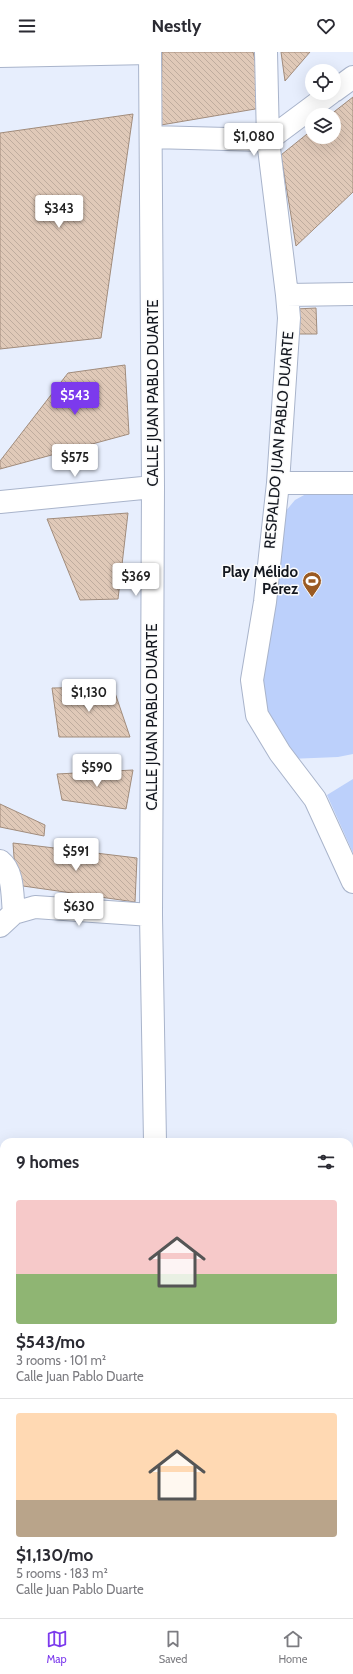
<!DOCTYPE html>
<meta charset="utf-8">
<style>
:root{--surface:#fff;--page:#f7f7f7;--text:#2b2b33;--muted:#7c7c81;--line:#e1e1e2;--accent:#7c3aed}
body{margin:0;font-family:Cabin,sans-serif;background:var(--page);color:var(--text);height:100vh;display:flex;flex-direction:column;font-size:15px;white-space:nowrap}
*{box-sizing:border-box;margin:0}
p{font-size:13px;color:var(--muted)}
.icon{flex:none;width:22px;height:22px;fill:none;stroke:currentColor;stroke-width:2;stroke-linecap:round;stroke-linejoin:round}
.map{position:relative;flex:1;overflow:hidden}
.panel{position:absolute;left:0px;top:1086px;width:353px;height:480px;display:flex;flex-direction:column;background:var(--surface);border-radius:12px 12px 0 0;box-shadow:0 4px 16px #0002}
.panel>*{flex:none}
.buttons{position:absolute;left:305px;top:12px;display:grid;gap:8px}
.buttons a{display:grid;place-items:center;width:36px;height:36px;border-radius:50%;background:var(--surface);box-shadow:0 4px 16px #0002;font-size:20px}
.price{position:absolute;translate:-50% -34px;padding:0 9px;border-radius:4px;background:#fff;color:#222;font-size:13px;line-height:26px;filter:drop-shadow(0 1px 2px #0008)}
.price::after{content:'';position:absolute;left:50%;top:24px;width:12px;height:9px;margin-left:-6px;background:inherit;clip-path:polygon(0 0,100% 0,50% 100%)}
.price.selected{background:var(--accent);color:#fff}
ul{padding:0;list-style:none}
li{display:grid;align-content:center;gap:8px;height:212px;padding:0 16px}
li+li{border-top:1px solid var(--line)}
li span{display:grid;place-items:center;height:124px;border-radius:4px;color:#555}
li>.icon{margin-inline-start:auto}
span .icon{width:72px;height:72px;fill:#fffc;stroke-width:1}
li b{font-size:17px}
h2{display:flex;justify-content:space-between;align-items:center;height:48px;padding:0 16px;font-size:17px}
header{display:flex;justify-content:space-between;align-items:center;height:52px;padding:0 16px;background:var(--surface);font-size:18px;font-weight:700}
.menu{display:flex;justify-content:space-around;align-items:center;height:56px;border-top:1px solid var(--line);background:var(--surface);font-size:11px;color:var(--muted)}
.menu a{display:grid;justify-items:center;gap:2px}
.menu .selected{color:var(--accent)}
.map>svg:first-child{display:block}
.pitch{fill:#bcd0fb}
.building{fill:url(#building-back-hatch);stroke:#a18c7c}
.lines{fill:none;stroke-linecap:round;stroke-linejoin:round}
.minor-casing{stroke:#a9b4cb;stroke-width:24}
.minor{stroke:#fff;stroke-width:22}
.labels{text-anchor:middle;stroke-width:3;stroke-linejoin:round;paint-order:stroke}
.street-label{font-size:15px;fill:#13171f;stroke:#fbfbfb}
.poi-label{font-size:15px;font-weight:bold;fill:#13171f;stroke:#fbfbfb;text-anchor:end}
</style>
<header><svg class="icon" aria-label="menu" viewBox="0 0 24 24"><path d="M4 6h16M4 12h16M4 18h16"/></svg>Nestly<svg class="icon" aria-label="heart" viewBox="0 0 24 24"><path d="M12 20l-8-8c-3-5 5-10 8-4 3-6 11-1 8 4z"/></svg></header>
<div class="map">
<svg width="353" height="1566" viewBox="0 0 353 1566">
<defs>
<pattern id="building-back-hatch" width="6" height="6" patternUnits="userSpaceOnUse"><rect width="6" height="6" fill="#e0c9b8"/><path d="M-1 5l2 2M0 0l6 6M5-1l2 2" fill="none" stroke="#bfac9e"/></pattern>
</defs>
<rect width="100%" height="100%" fill="#e7eefd"/>
<path class="pitch" d="M306,442H353V702L338,705L289,707L266,669L258,631L285,460L295,448Z
M353,727V801L327,743Z"/>
<path class="building" d="M162,0H253L267,55L161,73Z
M281,0H310L285,29Z
M353,45V140L296,194L281,103L312,78V85H334V63H330Z
M133,62L101,286L0,297V81Z
M316,256L317,282H297L296,257Z
M125,313L129,382L0,417V409L68,321Z
M128,461L118,547L80,548L47,467Z
M113,635L130,685H59L52,636Z
M133,718L126,757L62,748L57,722Z
M0,752L45,773L44,784L0,775Z
M13,791L137,806L135,850L16,833Z
M349,1110H353L349,1147Z
M349,1208L353,1209V1320H349Z
M353,1350V1396H349V1351Z
M4,1385V1490L0,1491V1386Z
M349,1416H353V1502L349,1501Z
M353,1539V1566H345L344,1562H349V1540Z
M62,1562H140V1566H63Z
M172,1562H230L229,1566H172Z"/>
<g class="lines">
<g class="minor-casing">
<path id="minor" d="M150,0L153,435L151,863L155,1090
M266,0L268,88L287,243L289,266L278,431L265,550L252,628L257,663L280,701L315,747L353,830
M0,4L150,1
M334,39L353,25
M151,85L268,88L331,41
M287,243L353,242
M278,431H353
M0,450L153,435
M0,809C14,820 12,844 14,861
M0,874L14,861L35,855L151,863
M349,1334L353,1333
M0,1515L4,1514
M160,1562V1566
M332,1562L333,1566"/>
</g>
<use href="#minor" class="minor"/>
</g>
<defs>
<g id="stadium-pin" transform="scale(1)"><path d="M0 17L-7.5 6A9.5 9.5 0 1 1 7.5 6Z" fill="#9a5a22" stroke="#fbfbfb"/><path d="M0-5a6.5 5 0 1 0 0 10a6.5 5 0 1 0 0-10ZM-3.5-1.8h7v3.6h-7Z" fill="#fff"/></g>
</defs>
<g fill-rule="evenodd">
<use href="#stadium-pin" x="312" y="529"/>
</g>
<g class="labels">
<g class="street-label">
<text transform="translate(153 341) rotate(-90)" y="5">CALLE JUAN PABLO DUARTE</text>
<text transform="translate(279 388) rotate(-85)" y="5">RESPALDO JUAN PABLO DUARTE</text>
<text transform="translate(152 665) rotate(-90)" y="5">CALLE JUAN PABLO DUARTE</text>
</g>
<g class="poi-label">
<text x="298" y="525">Play Mélido<tspan x="298" dy="17">Pérez</tspan></text>
</g>
</g>
</svg>
<div class="buttons">
<a><svg class="icon" aria-label="locate" viewBox="0 0 24 24"><circle cx="12" cy="12" r="6"/><path d="M12 2v4M12 18v4M2 12h4M18 12h4"/></svg></a>
<a><svg class="icon" aria-label="layers" viewBox="0 0 24 24"><path d="M12 4l9 5-9 5-9-5zM3 14l9 5 9-5"/></svg></a>
</div>
<b class="price" style="left:254px;top:105px">$1,080</b>
<b class="price" style="left:59px;top:177px">$343</b>
<b class="price selected" style="left:75px;top:364px">$543</b>
<b class="price" style="left:75px;top:426px">$575</b>
<b class="price" style="left:136px;top:545px">$369</b>
<b class="price" style="left:89px;top:661px">$1,130</b>
<b class="price" style="left:97px;top:736px">$590</b>
<b class="price" style="left:76px;top:820px">$591</b>
<b class="price" style="left:79px;top:875px">$630</b>
<section class="panel">
<h2>9 homes<svg class="icon" aria-label="filters" viewBox="0 0 24 24"><path d="M4 7h16M4 17h16"/><circle cx="9" cy="7" r="2"/><circle cx="15" cy="17" r="2"/></svg></h2>
<ul>
<li><span style="background:linear-gradient(#f6c9c9 60%,#8fb573 0)"><svg class="icon" aria-label="home" viewBox="0 0 24 24"><path d="M3 11l9-7 9 7M6 9v11h12V9"/></svg></span><div><b>$543/mo</b><p>3 rooms · 101 m²</p><p>Calle Juan Pablo Duarte</p></div></li>
<li><span style="background:linear-gradient(#ffd9b3 70%,#b9a48a 0)"><svg class="icon" aria-label="home" viewBox="0 0 24 24"><path d="M3 11l9-7 9 7M6 9v11h12V9"/></svg></span><div><b>$1,130/mo</b><p>5 rooms · 183 m²</p><p>Calle Juan Pablo Duarte</p></div></li>
</ul>
</section>
</div>
<nav class="menu">
<a class="selected"><svg class="icon" aria-label="map" viewBox="0 0 24 24"><path d="M3 6l6-2 6 2 6-2v14l-6 2-6-2-6 2zM9 4v14M15 6v14"/></svg>Map</a>
<a><svg class="icon" aria-label="saved" viewBox="0 0 24 24"><path d="M7 4h10v16l-5-4-5 4z"/></svg>Saved</a>
<a><svg class="icon" aria-label="home" viewBox="0 0 24 24"><path d="M3 11l9-7 9 7M6 9v11h12V9"/></svg>Home</a>
</nav>
